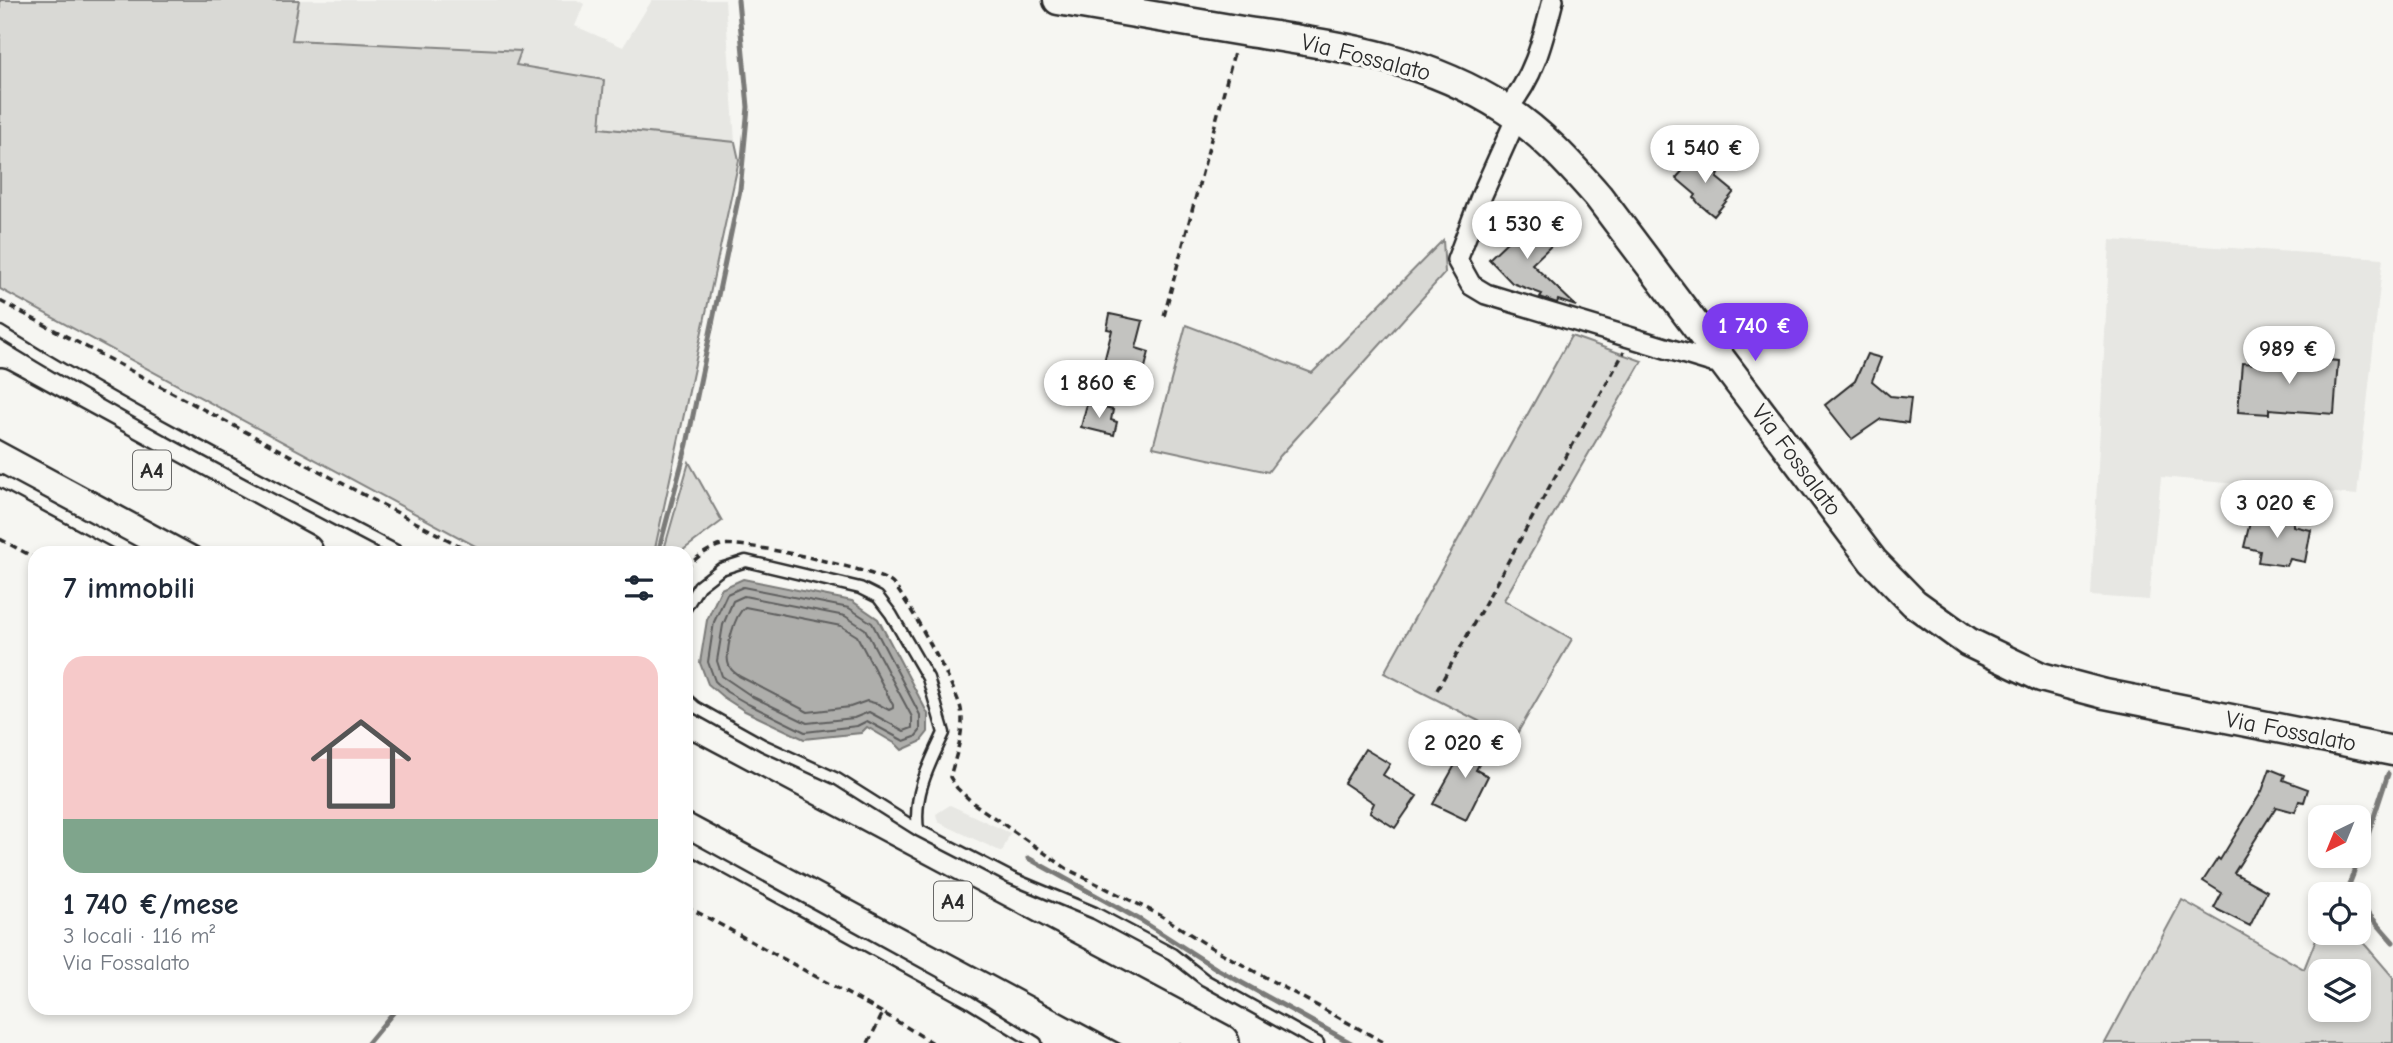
<!DOCTYPE html>
<html lang="it">
<meta charset="utf-8">
<style>
:root{--surface:#fff;--page:#f2f2f3;--text:#1f2937;--muted:#747a83;--line:#e0e1e3;--accent:#7c3aed}
body{margin:0;font-family:"Comic Neue",sans-serif;background:var(--page);color:var(--text);height:100vh;display:flex;flex-direction:column;font-size:26px;white-space:nowrap}
*{box-sizing:border-box;margin:0}
p{font-size:23px;color:var(--muted)}
.icon{flex:none;width:38px;height:38px;fill:none;stroke:currentColor;stroke-width:2;stroke-linecap:round;stroke-linejoin:round}
.map{position:relative;flex:1;overflow:hidden}
.panel{position:absolute;left:28px;top:546px;width:665px;height:469px;display:flex;flex-direction:column;background:var(--surface);border-radius:21px;box-shadow:0 4px 10px #0003}
.panel>*{flex:none}
.needle{width:46px;rotate:223deg}
.controls{position:absolute;left:2308px;top:805px;display:grid;gap:14px}
.controls a{display:grid;place-items:center;width:63px;height:63px;border-radius:14px;background:var(--surface);box-shadow:0 4px 10px #0003;font-size:35px}
.price{position:absolute;translate:-50% -60px;padding:0 16px;border-radius:24px;background:#fff;color:#222;font-size:23px;line-height:46px;filter:drop-shadow(0 2px 4px #0008)}
.price::after{content:'';position:absolute;left:50%;top:42px;width:21px;height:16px;margin-left:-10px;background:inherit;clip-path:polygon(0 0,100% 0,50% 100%)}
.price.active{background:var(--accent);color:#fff}
ul{padding:0;list-style:none}
li{display:grid;align-content:center;gap:14px;height:371px;padding:0 35px}
li+li{border-top:2px solid var(--line)}
li span{display:grid;place-items:center;height:217px;border-radius:21px;color:#555}
li>.icon{margin-inline-start:auto}
span .icon{width:126px;height:126px;fill:#fffc;stroke-width:1}
li b{font-size:30px}
h2{display:flex;justify-content:space-between;align-items:center;height:84px;padding:0 35px;font-size:30px}
.map>svg:first-child{display:block}
.built{fill:#e7e7e3}
.green{fill:#d9d9d5;stroke:#828280;stroke-width:2;fill-rule:evenodd}
.water{fill:#aeaeab;stroke:#7a7a78;stroke-width:2}
.lines{fill:none;stroke-linecap:round;stroke-linejoin:round}
.shore{stroke:#5f5f5e;stroke-width:2}
.stream{stroke:#7a7a78;stroke-width:5}
.building{fill:#c3c3c0;stroke:#2b2b2b;stroke-width:2}
.lane-casing{stroke:#2b2b2b;stroke-width:15}
.street-casing{stroke:#2b2b2b;stroke-width:24}
.secondary-casing{stroke:#2b2b2b;stroke-width:33}
.highway-casing{stroke:#2b2b2b;stroke-width:42}
.path{stroke:#2b2b2b;stroke-width:3.5;stroke-dasharray:7 5;stroke-linecap:butt}
.lane{stroke:#f6f6f2;stroke-width:10}
.street{stroke:#f6f6f2;stroke-width:19}
.secondary{stroke:#f6f6f2;stroke-width:28}
.highway{stroke:#f6f6f2;stroke-width:37}
.labels{text-anchor:middle;stroke-width:7;stroke-linejoin:round;paint-order:stroke}
.shield{fill:#f6f6f2;stroke:#686867;stroke-width:2}
.shield-label{font-size:23px;font-weight:bold;fill:#2b2b2b}
.street-label{font-size:24px;fill:#2b2b2b;stroke:#f6f6f2}
</style>
<div class="map">
<svg width="2393" height="1043" viewBox="0 0 2393 1043">
<rect width="100%" height="100%" fill="#f6f6f2"/>
<filter id="ink" filterUnits="userSpaceOnUse"><feTurbulence type="fractalNoise" baseFrequency=".0143" numOctaves="2"/><feDisplacementMap in="SourceGraphic" scale="14" xChannelSelector="R" yChannelSelector="G"/><feConvolveMatrix kernelMatrix="1 2 1 2 8 2 1 2 1" color-interpolation-filters="sRGB"/></filter>
<g filter="url(#ink)">
<path class="built" d="M299,0H577L584,4L575,26L623,47L652,0H725L735,142L600,128L516,65L520,51L292,40Z
M2110,240L2383,258L2357,495L2161,477L2149,600L2091,596Z
M950,805L1010,833L1002,852L938,822L936,814Z"/>
<path class="green" d="M0,0H299L292,40L521,51L516,65L604,80L600,128L735,142L739,160L654,553H488L0,289Z
M1443,240L1445,273L1280,456L1268,472L1153,447L1186,325L1312,373Z
M1571,336L1642,361L1504,600L1572,639L1514,739L1384,673Z
M689,462L722,521L679,553H663Z
M2182,900L2304,969L2320,929V933H2355L2393,977V1043H2105ZM2320,971H2359V1010H2320Z"/>
<path class="water" d="M743,579L852,601L878,619L928,714V732L920,742L902,750L896,744L867,727L861,733L804,739L745,711L723,697L708,684L700,663L707,620L721,589Z"/>
<g class="lines">
<path class="shore" d="M743,587L849,608L872,623L920,715V731L915,737L904,741L867,721L857,726L805,732L748,704L727,692L715,681L708,662L714,622L727,594Z
M744,596L845,616L865,629L912,717V728L904,731L869,712L854,718L807,723L753,697L722,676L717,661L723,625L733,601Z
M745,607L841,626L857,636L893,705V708L889,710L878,704L867,701L850,707L808,712L739,676C734,672 729,669 728,662C726,649 734,615 745,607Z"/>
<path class="stream" d="M658,553L687,444L740,190L748,107L738,0
M1028,858L1142,921L1217,969L1351,1043
M2351,894L2347,890L2366,841L2388,774
M2359,903L2393,942
M368,1043L397,1008"/>
</g>
<path class="building" d="M1697,155L1719,174L1717,178L1734,192L1714,216L1699,204L1694,198L1696,195L1676,178Z
M1530,218L1553,244L1532,264L1576,306L1558,300L1557,303L1540,297L1542,294L1512,283L1489,259L1508,241L1509,238L1507,235L1524,219L1526,222Z
M1110,314L1143,321L1136,348L1149,352L1141,383L1101,374L1112,330L1107,329Z
M1867,354L1881,358L1872,381L1890,396L1911,398L1908,423L1881,419L1852,439L1825,405L1855,381Z
M2274,355L2338,361L2334,414L2269,409V414L2238,412L2242,363L2272,365Z
M1087,404L1113,410L1111,420L1117,422L1114,435L1081,427Z
M2252,514L2293,521V526L2311,530L2305,562L2290,559L2287,566L2258,562L2260,551L2244,547Z
M1473,733L1491,742L1476,770L1488,776L1466,820L1433,804Z
M1365,749L1390,764L1383,775L1417,796L1395,828L1370,812L1374,803L1344,783Z
M2270,769L2285,775L2283,780L2308,789L2304,802L2299,801L2295,812L2276,807L2234,873L2267,891L2250,926L2214,908L2222,893L2203,881L2218,858L2220,860L2262,791Z"/>
<g class="lines">
<g class="lane-casing">
<path id="lane" d="M0,332C129,412 265,482 400,553
M0,481L135,553
M686,607L699,586L721,569L746,561L860,588L878,597L891,614L928,678L944,733C929,765 913,794 918,830L1011,878L1095,913L1172,954L1205,980L1318,1043
M686,699L695,707L763,745L837,779L918,830
M686,846L968,1001L1036,1043"/>
</g>
<g class="street-casing">
<path id="street" d="M1506,110C1534,78 1543,40 1553,0
M1517,117L1481,197L1457,260L1471,285L1486,294L1712,362L1719,357"/>
</g>
<g class="secondary-casing">
<path id="secondary" d="M1058,0C1120,10 1181,21 1242,31C1337,46 1423,56 1505,109C1541,132 1570,164 1598,196L1873,561L1914,603L1968,642L2041,677L2105,694L2393,751"/>
</g>
<g class="highway-casing">
<path id="highway" d="M0,387L304,553
M0,418L250,553
M686,759L1220,1043
M686,789L1160,1043"/>
</g>
<path class="path" d="M0,301L473,553
M1164,316L1234,53
M0,539L35,558
M686,569C694,559 707,549 721,545C741,540 877,570 892,583C906,596 957,690 961,709C965,731 956,755 950,777L957,788L973,803L1069,870L1160,915L1212,948L1385,1043
M1437,690L1624,352
M686,906L883,1013
M868,1043L883,1013L933,1043"/>
<use href="#lane" class="lane"/>
<use href="#street" class="street"/>
<use href="#secondary" class="secondary"/>
<use href="#highway" class="highway"/>
</g>
</g>
<g class="labels">
<g class="shield">
<rect x="133" y="450.5" width="38" height="39" rx="5"/>
<rect x="934" y="881.5" width="38" height="39" rx="5"/>
</g>
<g class="shield-label">
<text x="152" y="478">A4</text>
<text x="953" y="909">A4</text>
</g>
<g class="street-label">
<text transform="translate(1366 57) rotate(14)" y="8">Via Fossalato</text>
<text transform="translate(1797 460) rotate(53)" y="8">Via Fossalato</text>
<text transform="translate(2291 731) rotate(11)" y="8">Via Fossalato</text>
</g>
</g>
</svg>
<div class="controls">
<a><svg class="needle" viewBox="-14 -14 28 28"><path d="M0-13l5 13h-10z" fill="#e53935"/><path d="M0 13l5-13h-10z" fill="#747a83"/></svg></a>
<a><svg class="icon" aria-label="locate" viewBox="0 0 24 24"><circle cx="12" cy="12" r="6"/><path d="M12 2v4M12 18v4M2 12h4M18 12h4"/></svg></a>
<a><svg class="icon" aria-label="layers" viewBox="0 0 24 24"><path d="M12 4l9 5-9 5-9-5zM3 14l9 5 9-5"/></svg></a>
</div>
<b class="price" style="left:1705px;top:185px">1 540 €</b>
<b class="price" style="left:1527px;top:261px">1 530 €</b>
<b class="price active" style="left:1755px;top:363px">1 740 €</b>
<b class="price" style="left:2289px;top:386px">989 €</b>
<b class="price" style="left:1099px;top:420px">1 860 €</b>
<b class="price" style="left:2277px;top:540px">3 020 €</b>
<b class="price" style="left:1465px;top:780px">2 020 €</b>
<section class="panel">
<h2>7 immobili<svg class="icon" aria-label="filters" viewBox="0 0 24 24"><path d="M4 7h16M4 17h16"/><circle cx="9" cy="7" r="2"/><circle cx="15" cy="17" r="2"/></svg></h2>
<ul>
<li><span style="background:linear-gradient(#f6c9c9 75%,#7fa58c 0)"><svg class="icon" aria-label="home" viewBox="0 0 24 24"><path d="M3 11l9-7 9 7M6 9v11h12V9"/></svg></span><div><b>1 740 €/mese</b><p>3 locali · 116 m²</p><p>Via Fossalato</p></div></li>
</ul>
</section>
</div>
